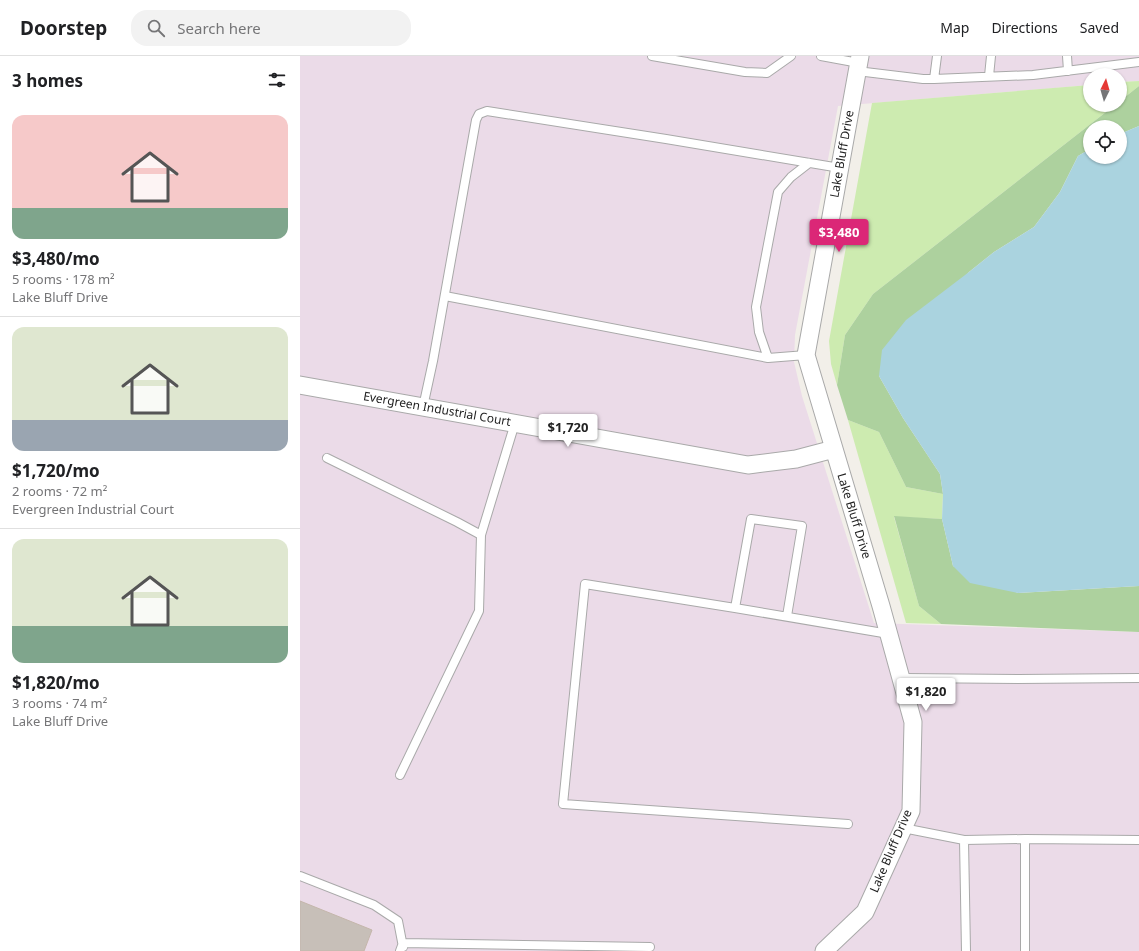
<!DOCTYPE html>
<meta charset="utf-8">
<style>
:root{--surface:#fff;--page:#f2f2f2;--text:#202124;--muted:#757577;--line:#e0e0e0;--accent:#db2777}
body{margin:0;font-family:"Noto Sans",sans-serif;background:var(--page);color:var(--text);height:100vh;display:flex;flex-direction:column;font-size:15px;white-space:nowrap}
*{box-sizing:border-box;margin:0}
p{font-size:13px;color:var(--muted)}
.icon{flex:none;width:22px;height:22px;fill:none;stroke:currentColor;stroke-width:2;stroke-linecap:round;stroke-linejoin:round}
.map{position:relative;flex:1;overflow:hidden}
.panel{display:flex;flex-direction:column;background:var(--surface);width:300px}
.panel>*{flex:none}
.needle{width:26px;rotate:5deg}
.controls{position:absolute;left:783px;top:12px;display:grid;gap:8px}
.controls a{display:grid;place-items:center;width:44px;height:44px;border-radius:50%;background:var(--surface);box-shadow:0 1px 3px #0004;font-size:20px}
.price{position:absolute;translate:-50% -34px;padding:0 9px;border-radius:4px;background:#fff;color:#222;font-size:13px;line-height:26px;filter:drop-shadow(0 1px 2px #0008)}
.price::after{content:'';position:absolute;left:50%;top:24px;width:12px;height:9px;margin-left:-6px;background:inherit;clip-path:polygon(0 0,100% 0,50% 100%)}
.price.active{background:var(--accent);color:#fff}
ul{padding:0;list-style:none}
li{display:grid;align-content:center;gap:8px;height:212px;padding:0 12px}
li+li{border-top:1px solid var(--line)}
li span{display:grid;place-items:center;height:124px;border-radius:12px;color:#555}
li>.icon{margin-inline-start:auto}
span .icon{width:72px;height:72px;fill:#fffc;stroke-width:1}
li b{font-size:17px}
h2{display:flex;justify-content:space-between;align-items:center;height:48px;padding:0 12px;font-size:17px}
header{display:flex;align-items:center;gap:24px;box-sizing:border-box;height:56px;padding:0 20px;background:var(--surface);border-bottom:1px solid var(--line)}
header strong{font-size:19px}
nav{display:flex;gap:22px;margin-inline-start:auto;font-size:14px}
.search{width:280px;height:36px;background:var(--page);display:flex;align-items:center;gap:10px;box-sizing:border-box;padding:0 14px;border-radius:16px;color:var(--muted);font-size:15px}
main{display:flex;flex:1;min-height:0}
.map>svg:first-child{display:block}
.industrial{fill:#ebdbe8}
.grass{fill:#cdebb0}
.forest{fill:#add19e}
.water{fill:#aad3df}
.building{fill:#c7bfb8;stroke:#c4b6ab}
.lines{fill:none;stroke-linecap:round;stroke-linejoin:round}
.service-casing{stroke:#a9a9a9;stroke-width:10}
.minor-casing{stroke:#a9a9a9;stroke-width:19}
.service{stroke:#fff;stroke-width:8}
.minor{stroke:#fff;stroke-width:17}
.labels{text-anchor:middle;stroke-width:3;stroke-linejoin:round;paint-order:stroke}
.street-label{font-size:12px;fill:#222;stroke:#fff}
</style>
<header>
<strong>Doorstep</strong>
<div class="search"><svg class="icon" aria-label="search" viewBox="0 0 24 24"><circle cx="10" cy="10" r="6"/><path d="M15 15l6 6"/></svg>Search here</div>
<nav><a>Map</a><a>Directions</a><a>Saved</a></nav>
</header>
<main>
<section class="panel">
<h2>3 homes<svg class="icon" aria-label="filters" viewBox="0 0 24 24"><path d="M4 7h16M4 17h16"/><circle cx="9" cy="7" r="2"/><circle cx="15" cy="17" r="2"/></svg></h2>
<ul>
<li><span style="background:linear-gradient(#f6c9c9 75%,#7fa58c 0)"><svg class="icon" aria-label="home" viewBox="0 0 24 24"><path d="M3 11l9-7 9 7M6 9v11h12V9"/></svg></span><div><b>$3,480/mo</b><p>5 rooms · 178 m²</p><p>Lake Bluff Drive</p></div></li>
<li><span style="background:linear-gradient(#dfe7d0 75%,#9aa5b1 0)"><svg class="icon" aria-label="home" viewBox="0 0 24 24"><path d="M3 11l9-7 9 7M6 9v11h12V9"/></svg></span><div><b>$1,720/mo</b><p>2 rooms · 72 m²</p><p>Evergreen Industrial Court</p></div></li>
<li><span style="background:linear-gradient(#dfe7d0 70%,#7fa58c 0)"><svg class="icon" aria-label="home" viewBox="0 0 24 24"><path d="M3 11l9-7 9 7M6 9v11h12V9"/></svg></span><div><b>$1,820/mo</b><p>3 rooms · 74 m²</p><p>Lake Bluff Drive</p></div></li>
</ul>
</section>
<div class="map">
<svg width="839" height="895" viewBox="0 0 839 895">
<rect width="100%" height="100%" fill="#f2efe9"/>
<path class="industrial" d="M0,0H839V25L820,26V19H790V29L538,50L495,279L494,306L502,340L574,567L839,576V895H0Z"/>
<path class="grass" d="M839,25V30L820,45V26Z
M790,29V49H815L573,238L545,279L537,329L531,308L529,285L572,47Z
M548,364L579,376L606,431L643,438L642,463L594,461L619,550L641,568L606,567Z"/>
<path class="forest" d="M839,30V70L820,78V71H790V93L778,100L760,136L734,171L694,196L669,216L579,320L603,362L640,418L643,438L606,431L579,376L548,364L537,329L545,279L573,238L815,49H820V45Z
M594,460L642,463L653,510L718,537L839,530V576L641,568L619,550Z"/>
<path class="water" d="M839,70V530L718,537L670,527L653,510L642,463L643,438L640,418L603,362L579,320L582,294L606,264L669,216L694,196L734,171L760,136L778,100L790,93V101H820V78Z"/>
<path class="building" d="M0,845L72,874L64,895H0Z"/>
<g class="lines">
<g class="service-casing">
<path id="service" d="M352,0L445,16L467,17L491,0
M521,0L559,7
M767,0L768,15
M557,15L623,23H634L733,19L839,6
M689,20L691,0
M634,23L637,0
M145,240L468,302L506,299
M468,302L459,276L456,251L478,136L491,121L509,107
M123,351L133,305L176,64L179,58L187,55L366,83L540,112
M27,402L157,466L181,479
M435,552L451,463L502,470L487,560
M601,622L718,623L839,622
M100,719L179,555L181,479L215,367
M548,768L263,748L285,528L435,552L589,578
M603,772L664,784L725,783L839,784
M664,784L666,895
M0,820L74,849L98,865L103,891
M100,895L103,887L350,891
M725,895V783"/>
</g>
<g class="minor-casing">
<path id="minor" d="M0,329L448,409L496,403L534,393
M524,895L565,856L611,755L613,666L581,550L506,299L560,0"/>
</g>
<use href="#service" class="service"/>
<use href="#minor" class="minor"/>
</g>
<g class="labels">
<g class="street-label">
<text transform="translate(542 98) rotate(-80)" y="4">Lake Bluff Drive</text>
<text transform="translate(137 353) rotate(10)" y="4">Evergreen Industrial Court</text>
<text transform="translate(554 460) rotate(73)" y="4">Lake Bluff Drive</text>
<text transform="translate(591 795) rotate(-67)" y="4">Lake Bluff Drive</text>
</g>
</g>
</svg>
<div class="controls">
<a><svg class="needle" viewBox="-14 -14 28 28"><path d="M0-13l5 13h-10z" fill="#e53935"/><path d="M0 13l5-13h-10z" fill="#757577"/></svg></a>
<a><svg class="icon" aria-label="locate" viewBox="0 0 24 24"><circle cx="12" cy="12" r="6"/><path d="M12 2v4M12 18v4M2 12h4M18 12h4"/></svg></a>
</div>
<b class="price active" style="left:539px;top:197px">$3,480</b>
<b class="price" style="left:268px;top:392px">$1,720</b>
<b class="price" style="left:626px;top:656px">$1,820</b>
</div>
</main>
